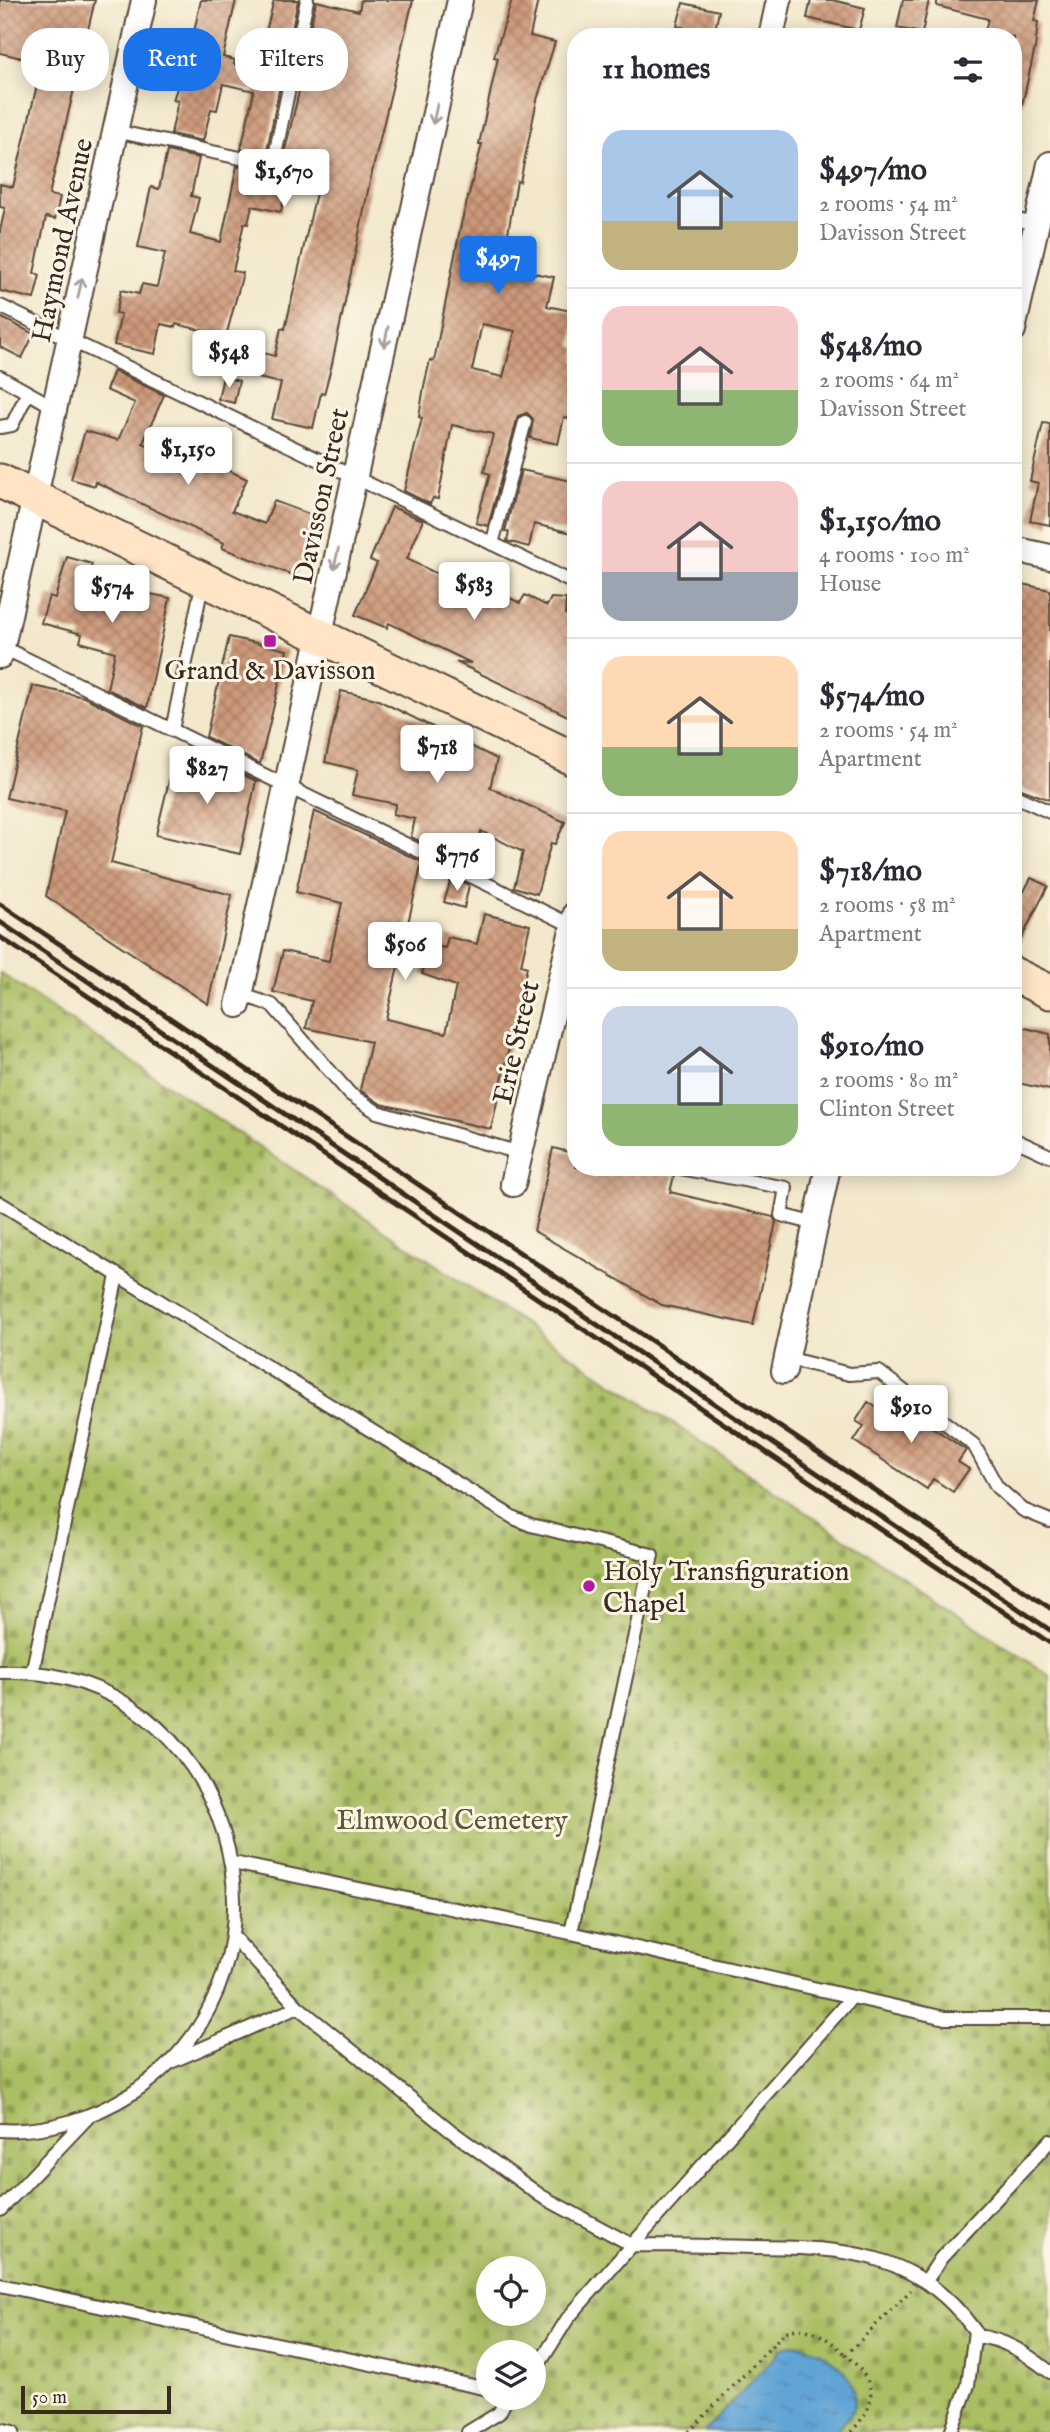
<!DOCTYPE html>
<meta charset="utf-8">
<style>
:root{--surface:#fff;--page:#f2f2f3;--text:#2b2b33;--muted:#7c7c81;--line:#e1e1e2;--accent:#1a73e8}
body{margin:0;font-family:"IM FELL English",serif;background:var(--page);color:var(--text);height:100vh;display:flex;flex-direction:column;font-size:26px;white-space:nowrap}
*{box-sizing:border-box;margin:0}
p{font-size:23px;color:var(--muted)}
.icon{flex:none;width:38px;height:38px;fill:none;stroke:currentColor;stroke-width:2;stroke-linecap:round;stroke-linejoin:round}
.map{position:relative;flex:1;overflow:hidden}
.drawer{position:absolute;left:567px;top:28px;width:455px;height:1148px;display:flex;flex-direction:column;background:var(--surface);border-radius:28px;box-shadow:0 4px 18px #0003}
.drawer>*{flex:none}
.guide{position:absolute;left:21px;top:28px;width:441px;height:63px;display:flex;gap:14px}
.fabs{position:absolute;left:476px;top:2256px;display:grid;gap:14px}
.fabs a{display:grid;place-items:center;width:70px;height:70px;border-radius:50%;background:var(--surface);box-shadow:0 4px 18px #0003;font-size:35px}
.scale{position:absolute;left:21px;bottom:18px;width:150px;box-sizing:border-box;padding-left:7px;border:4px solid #3b2a1e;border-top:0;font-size:19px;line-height:24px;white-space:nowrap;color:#3b2a1e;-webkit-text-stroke:5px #fcf5e5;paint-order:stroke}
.price{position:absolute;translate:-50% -60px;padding:0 16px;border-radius:7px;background:#fff;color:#222;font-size:23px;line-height:46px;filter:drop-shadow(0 2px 4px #0008)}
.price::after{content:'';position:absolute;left:50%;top:42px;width:21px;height:16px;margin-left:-10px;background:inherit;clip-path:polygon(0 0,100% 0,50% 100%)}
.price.active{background:var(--accent);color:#fff}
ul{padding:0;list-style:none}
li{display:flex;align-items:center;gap:21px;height:175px;padding:0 35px}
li+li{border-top:2px solid var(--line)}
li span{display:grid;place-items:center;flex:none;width:196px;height:140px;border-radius:21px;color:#555}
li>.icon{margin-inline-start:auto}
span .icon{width:84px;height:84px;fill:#fffc;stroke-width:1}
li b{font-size:30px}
h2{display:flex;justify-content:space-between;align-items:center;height:84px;padding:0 35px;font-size:30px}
.tag{padding:0 24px;border-radius:28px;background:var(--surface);box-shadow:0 4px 18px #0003;font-size:24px;line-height:63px}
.tag.active{background:var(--accent);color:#fff}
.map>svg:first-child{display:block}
.cemetery{fill:url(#cemetery-stones);stroke:#727440;stroke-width:2;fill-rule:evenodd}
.water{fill:url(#water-ripples);stroke:#4e677a;stroke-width:2}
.building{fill:url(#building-cross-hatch);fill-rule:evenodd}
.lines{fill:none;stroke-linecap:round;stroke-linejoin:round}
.service-casing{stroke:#574638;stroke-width:16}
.minor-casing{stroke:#574638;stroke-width:28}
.secondary-casing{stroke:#574638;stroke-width:37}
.path{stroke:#574638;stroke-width:3.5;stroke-dasharray:2 5;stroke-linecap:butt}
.service{stroke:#fff;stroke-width:12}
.minor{stroke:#fff;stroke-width:24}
.secondary{stroke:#ffe4c6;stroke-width:33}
.rail{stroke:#3b2a1e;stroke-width:5}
.oneway{stroke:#a79f9a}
.poi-dot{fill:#b5179e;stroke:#fcf5e5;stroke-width:2.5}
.labels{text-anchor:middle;stroke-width:6;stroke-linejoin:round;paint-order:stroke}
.street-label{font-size:28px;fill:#3b2a1e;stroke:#fcf5e5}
.poi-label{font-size:28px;fill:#3b2a1e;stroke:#fcf5e5}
.park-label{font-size:28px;fill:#5c5633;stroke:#fcf5e5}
</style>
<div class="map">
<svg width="1050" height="2432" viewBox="0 0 1050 2432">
<defs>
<pattern id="cemetery-stones" width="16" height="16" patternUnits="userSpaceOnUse" patternTransform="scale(1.75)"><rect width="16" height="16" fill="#aabe63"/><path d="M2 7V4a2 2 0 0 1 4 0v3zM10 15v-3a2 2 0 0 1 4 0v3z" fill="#8c9b51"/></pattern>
<pattern id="water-ripples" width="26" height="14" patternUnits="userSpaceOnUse" patternTransform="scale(1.75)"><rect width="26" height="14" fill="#61a4d5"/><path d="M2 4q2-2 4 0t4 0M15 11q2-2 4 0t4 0" fill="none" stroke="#5186ac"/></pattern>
<pattern id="building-cross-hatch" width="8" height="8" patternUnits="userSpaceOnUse" patternTransform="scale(1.75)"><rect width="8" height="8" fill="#cd997a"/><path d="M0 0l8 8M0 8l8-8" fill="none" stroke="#a87d63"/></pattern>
</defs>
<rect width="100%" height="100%" fill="#fcf5e5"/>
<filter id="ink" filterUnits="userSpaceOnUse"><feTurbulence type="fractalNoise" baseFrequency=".0143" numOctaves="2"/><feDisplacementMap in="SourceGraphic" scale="14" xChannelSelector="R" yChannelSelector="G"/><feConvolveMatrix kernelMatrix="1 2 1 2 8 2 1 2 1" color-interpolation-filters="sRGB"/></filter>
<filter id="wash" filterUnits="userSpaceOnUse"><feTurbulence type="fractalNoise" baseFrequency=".00686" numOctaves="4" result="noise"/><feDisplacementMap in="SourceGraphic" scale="28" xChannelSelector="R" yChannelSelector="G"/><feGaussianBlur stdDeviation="1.57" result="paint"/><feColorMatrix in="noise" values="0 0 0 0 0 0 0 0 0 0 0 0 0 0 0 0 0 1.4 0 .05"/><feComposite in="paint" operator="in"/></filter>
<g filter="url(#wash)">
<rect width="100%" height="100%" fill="#f3e8cc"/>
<path class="cemetery" d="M0,973L1050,1676V2432H0ZM488,2268H534V2314H488ZM488,2352H534V2398H488Z"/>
<path class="water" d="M794,2344C819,2346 862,2375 854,2406C851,2417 841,2424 834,2432H704L783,2348Z"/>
<g id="blocks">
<path class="building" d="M0,0H95L49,195L60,197L55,219L46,217L34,273L40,275L34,299L0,291V231L5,208L0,207V184L13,187L40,72L33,70L35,61L0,53Z
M201,0H236L223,57L235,60L234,64L282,76L266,155L241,149L254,91L223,84L217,110L211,109L203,141L171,134L178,101L173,100L190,50Z
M274,0H298L289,45L264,39Z
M361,0H413L370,181L332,364L324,394L321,393L313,428L272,419L281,383L258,378L263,353L275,356L281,328L285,329L316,193L286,185L281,212L252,206L248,224L244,223L233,271L243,273L226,336L176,324L175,327L161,324L155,354L114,345L121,314L116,313L121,290L139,294L142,284L157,287L165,253L138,247L151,187L159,189L167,151L199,158L191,196L199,198L190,234L221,242L237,166L272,174L281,167L309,50L306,49L316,1L359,11Z
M512,0H538L530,36L555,42L537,100L520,182L517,181L507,239L519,242L513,269L554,277L547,306L576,312L572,347H576V420L564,417L558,444L530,438L533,419L527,413L518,416L488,526L476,523L490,474L484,472L493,434L452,425L438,499L433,498L430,504L404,491L422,418L419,417L424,386L430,360L434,361L461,224L482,144H479L498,58L494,57ZM482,324L515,331L503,377L472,370Z
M811,0H832L865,8L859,30L807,18Z
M903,0H929L922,33L897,28Z
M937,0H1039L1034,21L1038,22L1035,48L1020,114L1013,113V37L985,31L988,19L937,6Z
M683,3L719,11L714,35L677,26Z
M0,317L34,334L22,358L0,347Z
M114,371L164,395L143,443L206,473L211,462L247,479L232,511L265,524L274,501L317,517L295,576L222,548L224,543L96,482L95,486L71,479L85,431L118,440L135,403L106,390Z
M223,377L239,381L234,403L218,399Z
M1043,423L1050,424V525L1030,521L1038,483L1030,481Z
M521,470L576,482V534L534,524L529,547L507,541L509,532L505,531Z
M392,507L423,520L407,559L490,600L495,591L520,603L525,595L547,606L551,598L566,599L565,614L576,620V720L456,662L471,663L389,623L387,628L355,615L377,563L370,560Z
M67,557L92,564L90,571L128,581L126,589L170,598L147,708L107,689L115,652L80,642L82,634L41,623L49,596L55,598Z
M1013,582L1050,590V800L1013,786Z
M229,637L287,650L260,764L206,737Z
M33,686L84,697L143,726L111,863L232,895L208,1004L46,896L65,811L6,798Z
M341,691L376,699L497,759L490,788L565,822L555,844L551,843L537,894L514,887L523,852L481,831L473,867L411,837L415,819L393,814L396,804L352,795L358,770L325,762Z
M202,755L256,781L240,854L156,835L173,764L199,770Z
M314,811L422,862L386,1019L446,1033L456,986L422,974L431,945L445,948L448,937L477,944L484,914L530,925L521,965L527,967L491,1129L381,1104L360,1090L371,1042L306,1028L312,1001L273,992L283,951L329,961L342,903L296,892Z
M452,876L469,885L464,908L444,902Z
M1031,878L1048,886L1013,955V912Z
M1013,1025L1050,1034V1090L1013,1082Z
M553,1148L576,1154V1167H646L674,1176L670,1192L773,1217L776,1222L753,1325L662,1305L534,1231Z
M886,1396L966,1450L958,1462L969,1469L953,1492L933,1479L927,1489L854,1441L864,1426L856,1421L868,1402L877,1408Z"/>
</g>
</g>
<g filter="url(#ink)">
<use href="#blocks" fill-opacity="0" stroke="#574638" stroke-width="2"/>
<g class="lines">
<g class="service-casing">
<path id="service" d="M115,131L273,165L307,0
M1013,219L1037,224
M0,306L576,584
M0,377L54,407
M0,427L12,425L28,392
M492,544L525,422
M2,647L575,927
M172,730L203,580
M1013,795L1050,812
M240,994L272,1005L350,1094L377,1112L520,1153
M1013,1139L1050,1156
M680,1168L786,1188L781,1215L816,1224
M0,1203L514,1518L531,1525L652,1555L571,1933L945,2018H1050
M787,1358L849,1374L879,1372L974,1445L997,1487L1023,1510L1050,1521
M0,1672C230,1663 322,1968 131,2094C93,2118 45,2133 0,2130
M32,1673L117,1276
M233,1863L571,1933
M234,1938L298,2007L451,2131L541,2196L632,2245L852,1997
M173,2061L298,2007
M0,2210L89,2116
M926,2281L941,2258L1050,2141
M0,2285L488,2389
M975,2336C1004,2338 1028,2355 1050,2372
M534,2372L568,2318L632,2245C673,2245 714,2246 755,2247C845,2248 918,2251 975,2331L968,2385L951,2432
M0,2429L13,2432
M468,2432L499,2413L507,2398"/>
</g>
<g class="minor-casing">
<path id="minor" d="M771,37L779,0
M1013,330L1050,164
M1013,549L1050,557
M0,656L144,0
M238,1005L460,0
M513,1184L576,913
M784,1371L828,1167"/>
</g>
<g class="secondary-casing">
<path id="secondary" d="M0,481L576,760
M1013,974L1050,992"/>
</g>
<path class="path" d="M689,2432L785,2332C809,2323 829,2339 846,2355
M851,2432C880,2401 876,2382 846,2355L911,2290"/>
<use href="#service" class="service"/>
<use href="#minor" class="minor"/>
<use href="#secondary" class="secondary"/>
<path class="rail" d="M0,904L1050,1608
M0,922L1050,1630
M0,937L1050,1643"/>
</g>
<defs><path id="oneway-shaft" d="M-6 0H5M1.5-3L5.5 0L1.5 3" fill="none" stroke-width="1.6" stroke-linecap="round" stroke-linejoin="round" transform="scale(1.75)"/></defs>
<g class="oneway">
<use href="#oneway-shaft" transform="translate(435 114) rotate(102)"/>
<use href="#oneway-shaft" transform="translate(80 288) rotate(-78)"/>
<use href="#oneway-shaft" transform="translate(386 337) rotate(102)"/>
<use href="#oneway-shaft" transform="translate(336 559) rotate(103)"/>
</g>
</g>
<g class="poi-dot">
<rect x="263" y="634" width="14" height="14" rx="3.5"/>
<circle cx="589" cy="1586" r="7"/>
</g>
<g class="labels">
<g class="street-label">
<text transform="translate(61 240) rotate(-78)" y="10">Haymond Avenue</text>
<text transform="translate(320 496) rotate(-78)" y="10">Davisson Street</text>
<text transform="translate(515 1042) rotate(-77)" y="10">Erie Street</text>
</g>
<g class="poi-label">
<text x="270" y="679">Grand &amp; Davisson</text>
<text x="603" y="1580" text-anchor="start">Holy Transfiguration<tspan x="603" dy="32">Chapel</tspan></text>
</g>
<g class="park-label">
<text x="452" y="1829">Elmwood Cemetery</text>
</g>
</g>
</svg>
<div class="fabs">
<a><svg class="icon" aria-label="locate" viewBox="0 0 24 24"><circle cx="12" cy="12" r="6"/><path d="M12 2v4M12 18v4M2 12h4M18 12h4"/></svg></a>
<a><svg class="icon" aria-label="layers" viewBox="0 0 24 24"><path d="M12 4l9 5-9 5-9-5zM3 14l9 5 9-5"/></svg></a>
</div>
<div class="scale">50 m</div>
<b class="price" style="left:284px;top:209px">$1,670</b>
<b class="price active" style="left:498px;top:296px">$497</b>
<b class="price" style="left:229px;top:390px">$548</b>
<b class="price" style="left:188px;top:487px">$1,150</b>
<b class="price" style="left:474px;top:622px">$583</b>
<b class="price" style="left:112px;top:625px">$574</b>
<b class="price" style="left:437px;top:785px">$718</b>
<b class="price" style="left:207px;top:806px">$827</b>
<b class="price" style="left:457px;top:893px">$776</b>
<b class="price" style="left:405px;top:982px">$506</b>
<b class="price" style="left:911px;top:1445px">$910</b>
<div class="guide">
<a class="tag">Buy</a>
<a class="tag active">Rent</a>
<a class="tag">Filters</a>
</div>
<section class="drawer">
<h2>11 homes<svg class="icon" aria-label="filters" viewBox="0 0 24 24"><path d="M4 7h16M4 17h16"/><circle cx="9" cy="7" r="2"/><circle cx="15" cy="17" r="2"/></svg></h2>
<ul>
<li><span style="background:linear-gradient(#a9c7e8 65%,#c2b280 0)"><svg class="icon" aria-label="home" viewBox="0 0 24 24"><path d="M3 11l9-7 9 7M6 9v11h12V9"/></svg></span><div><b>$497/mo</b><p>2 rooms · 54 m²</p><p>Davisson Street</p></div></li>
<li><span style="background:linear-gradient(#f6c9c9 60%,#8fb573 0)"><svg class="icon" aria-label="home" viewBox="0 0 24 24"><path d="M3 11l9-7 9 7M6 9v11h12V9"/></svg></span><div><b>$548/mo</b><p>2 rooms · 64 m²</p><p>Davisson Street</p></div></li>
<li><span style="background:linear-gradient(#f6c9c9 65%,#9aa5b1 0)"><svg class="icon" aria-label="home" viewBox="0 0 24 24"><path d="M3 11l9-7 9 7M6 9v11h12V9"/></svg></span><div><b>$1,150/mo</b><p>4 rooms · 100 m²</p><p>House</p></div></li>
<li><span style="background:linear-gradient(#ffd9b3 65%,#8fb573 0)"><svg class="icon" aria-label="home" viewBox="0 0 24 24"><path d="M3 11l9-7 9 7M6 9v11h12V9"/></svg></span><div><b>$574/mo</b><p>2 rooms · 54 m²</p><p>Apartment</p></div></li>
<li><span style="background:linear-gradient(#ffd9b3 70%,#c2b280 0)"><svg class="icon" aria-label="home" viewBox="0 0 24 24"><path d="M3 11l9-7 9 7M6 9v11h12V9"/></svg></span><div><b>$718/mo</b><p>2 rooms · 58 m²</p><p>Apartment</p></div></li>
<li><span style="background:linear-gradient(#c9d6e8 70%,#8fb573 0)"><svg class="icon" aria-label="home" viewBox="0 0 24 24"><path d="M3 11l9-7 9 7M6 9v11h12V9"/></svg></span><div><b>$910/mo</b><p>2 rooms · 80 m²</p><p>Clinton Street</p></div></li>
</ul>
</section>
</div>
